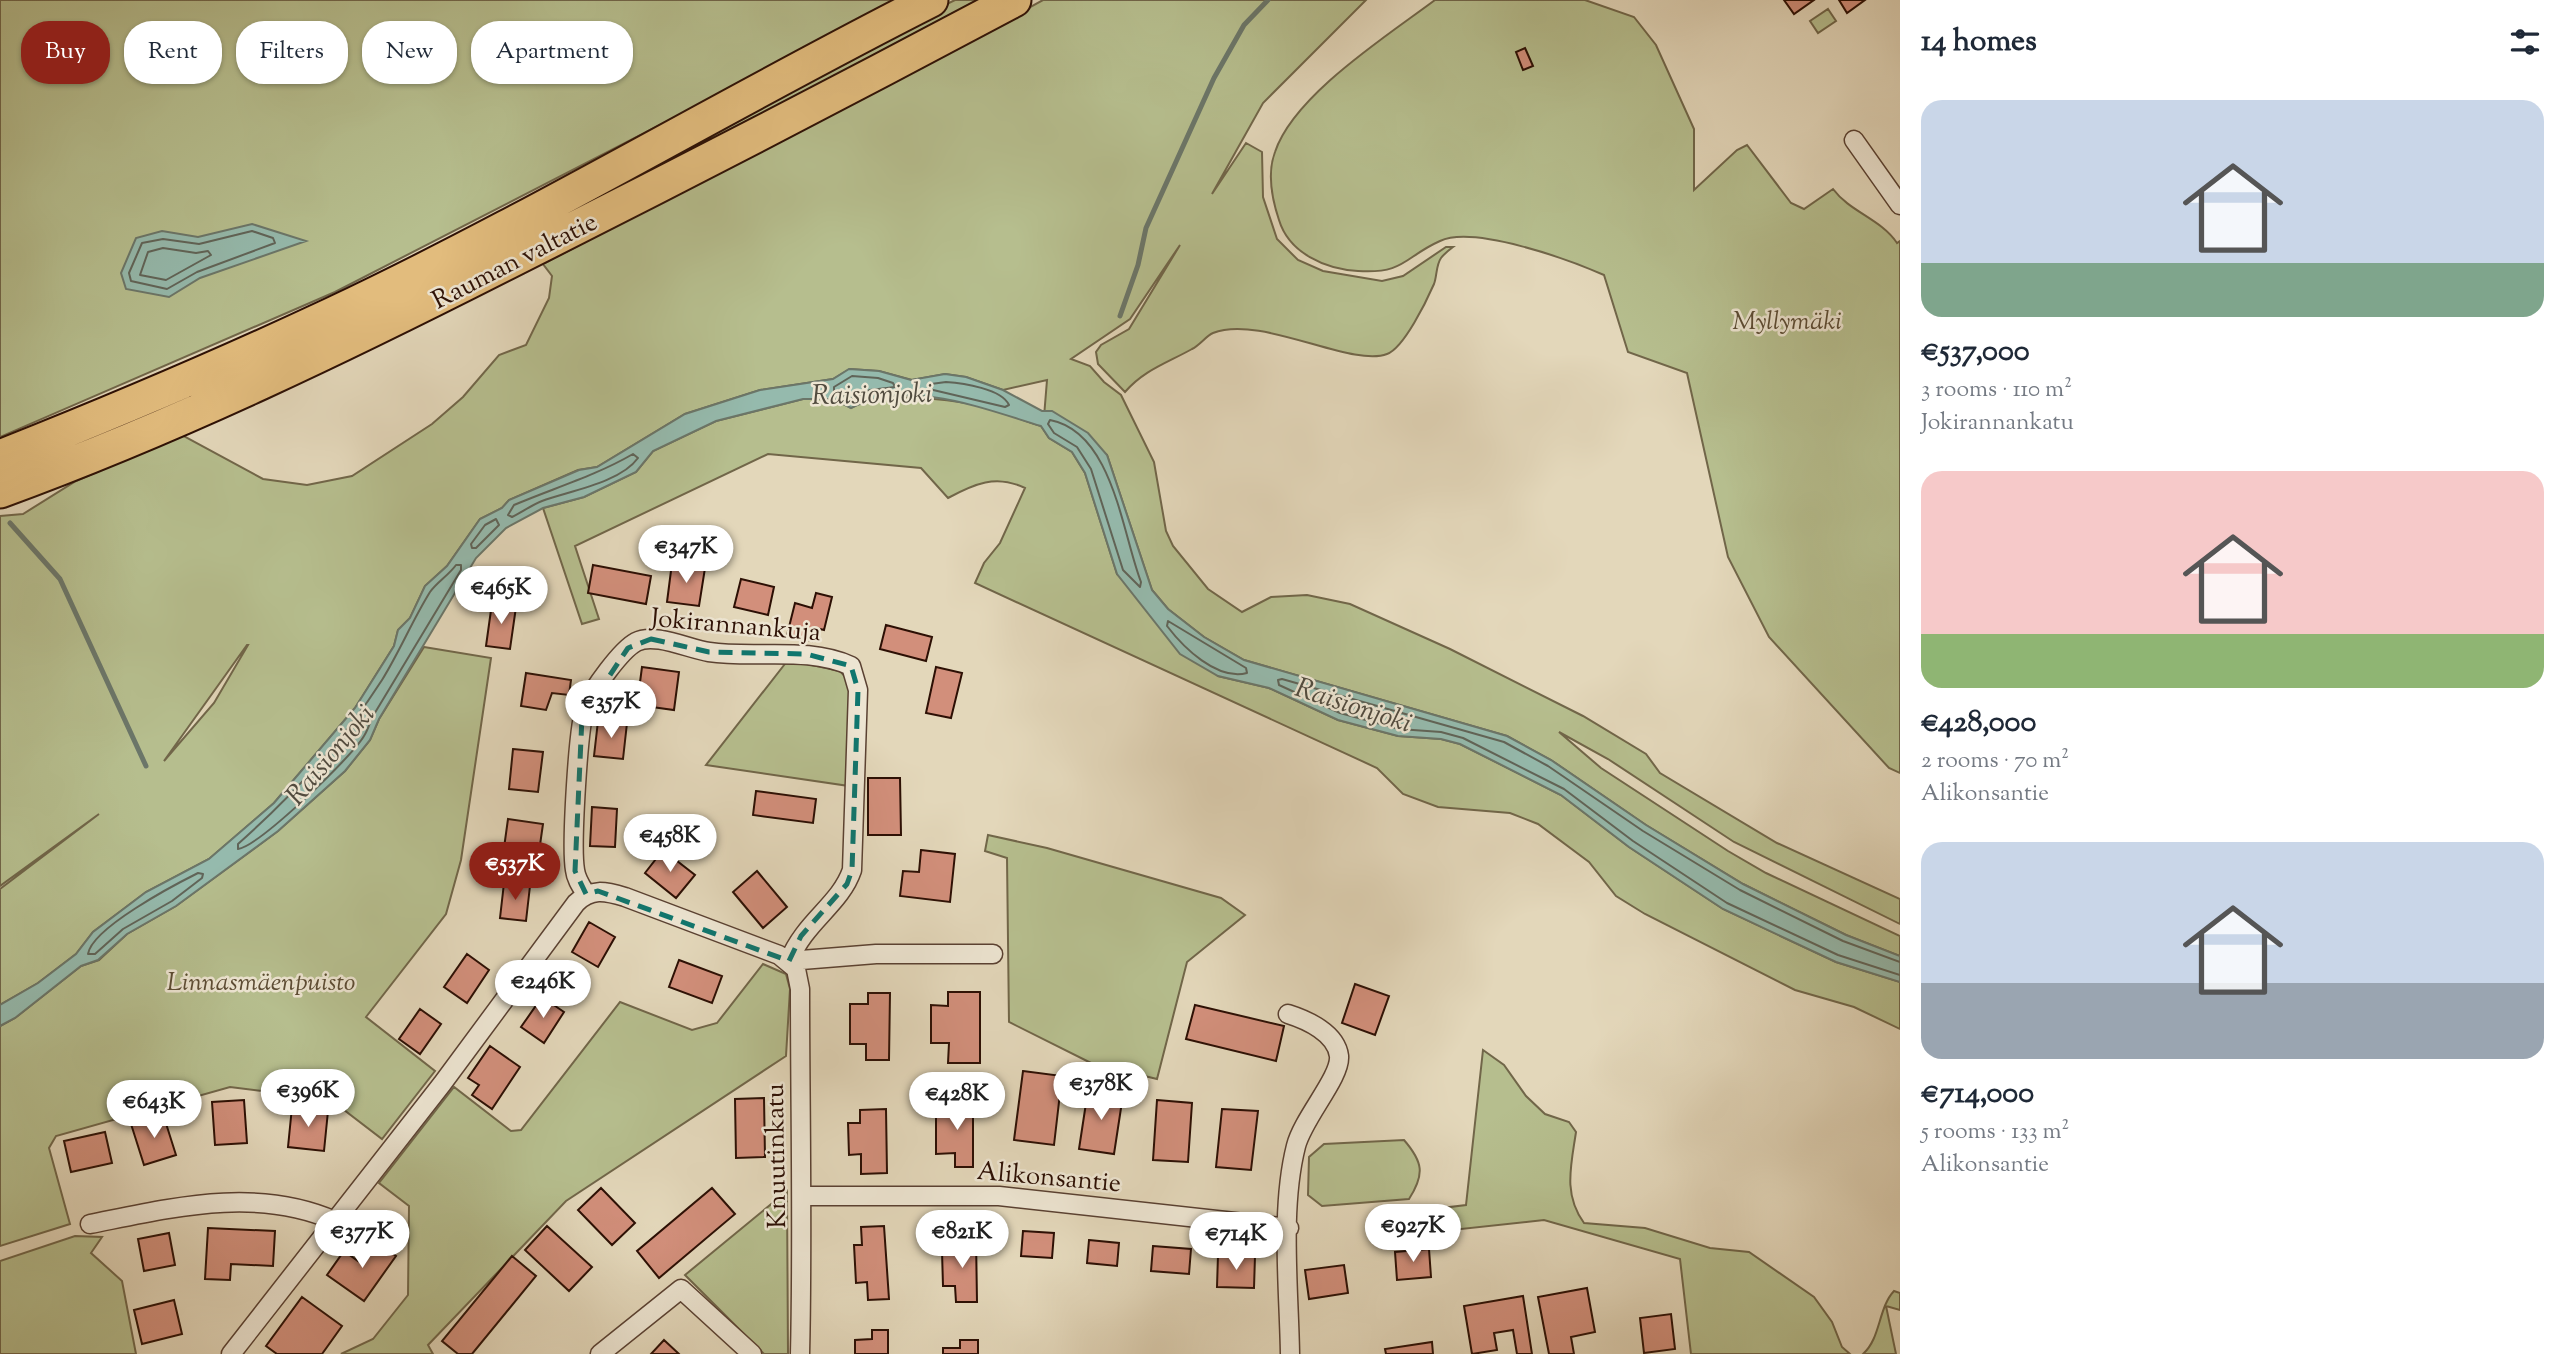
<!DOCTYPE html>
<meta charset="utf-8">
<style>
:root{--surface:#fff;--page:#f2f2f3;--text:#1f2937;--muted:#747a83;--accent:#8f2418}
body{margin:0;font-family:"Sorts Mill Goudy",serif;background:var(--page);color:var(--text);height:100vh;display:flex;flex-direction:column;font-size:26px;white-space:nowrap}
*{box-sizing:border-box;margin:0}
p{font-size:23px;color:var(--muted)}
.icon{flex:none;width:38px;height:38px;fill:none;stroke:currentColor;stroke-width:2;stroke-linecap:round;stroke-linejoin:round}
.map{position:relative;flex:1;overflow:hidden}
.details{display:flex;flex-direction:column;background:var(--surface);width:665px}
.details>*{flex:none}
.top-card{position:absolute;left:21px;top:21px;width:665px;height:63px;display:flex;gap:14px}
.price{position:absolute;translate:-50% -60px;padding:0 16px;border-radius:24px;background:#fff;color:#222;font-size:23px;line-height:46px;filter:drop-shadow(0 2px 4px #0008)}
.price::after{content:'';position:absolute;left:50%;top:42px;width:21px;height:16px;margin-left:-10px;background:inherit;clip-path:polygon(0 0,100% 0,50% 100%)}
.price.current{background:var(--accent);color:#fff}
ul{padding:0;list-style:none}
li{display:grid;align-content:center;gap:14px;height:371px;padding:0 21px}
li span{display:grid;place-items:center;height:217px;border-radius:21px;color:#555}
li>.icon{margin-inline-start:auto}
span .icon{width:126px;height:126px;fill:#fffc;stroke-width:1}
li b{font-size:30px}
h2{display:flex;justify-content:space-between;align-items:center;height:84px;padding:0 21px;font-size:30px}
.chip{padding:0 24px;border-radius:28px;background:var(--surface);box-shadow:0 2px 5px #0004;font-size:24px;line-height:63px}
.chip.current{background:var(--accent);color:#fff}
main{display:flex;flex:1;min-height:0}
.map>svg:first-child{display:block}
.green{fill:#b6be8e;stroke:#716649;stroke-width:2;fill-rule:evenodd}
.water{fill:#95baad;stroke:#6b7669;stroke-width:2}
.lines{fill:none;stroke-linecap:round;stroke-linejoin:round}
.shore{stroke:#606458;stroke-width:2}
.stream{stroke:#6b7669;stroke-width:5}
.building{fill:#d28f7b;stroke:#2c0f04;stroke-width:2}
.street-casing{stroke:#5a4132;stroke-width:21}
.highway-casing{stroke:#2c0f04;stroke-width:37}
.street{stroke:#ede5d2;stroke-width:18}
.highway{stroke:#e2bc7d;stroke-width:33}
.marked{fill:none;stroke:#0f766e;stroke-width:5;stroke-dasharray:14 9;stroke-linejoin:round}
.labels{text-anchor:middle;stroke-width:5;stroke-linejoin:round;paint-order:stroke}
.street-label{font-size:26px;fill:#2c0f04;stroke:#ede5d2}
.park-label{font-size:26px;font-style:italic;fill:#5c4c34;stroke:#ede5d2}
.water-label{font-size:28px;font-style:italic;fill:#514b3f;stroke:#ede5d2}
</style>
<main>
<div class="map">
<svg width="1900" height="1354" viewBox="0 0 1900 1354">
<rect width="100%" height="100%" fill="#e3d7ba"/>
<filter id="stains"><feTurbulence type="fractalNoise" baseFrequency=".00286" numOctaves="4"/><feColorMatrix values="0 0 0 0 .2 0 0 0 0 .09 0 0 0 0 .02 0 0 0 .5 -.17"/></filter>
<radialGradient id="worn" r=".72"><stop offset=".6" stop-color="#630" stop-opacity="0"/><stop offset="1" stop-color="#630" stop-opacity=".3"/></radialGradient>
<path class="green" d="M0,0H903L335,292L0,437Z
M955,0H978L592,204L167,408L0,477V470Z
M1043,0H1366L1263,103L1212,194L1246,143L1262,152L1263,197L1277,239L1298,260L1323,271L1382,281L1403,276L1446,247H1453C1449,250 1444,254 1441,258C1436,265 1437,276 1434,284C1427,300 1404,348 1387,354C1352,368 1260,314 1213,333C1206,336 1200,345 1192,349C1167,363 1144,370 1125,392L1098,364L1096,352L1101,345L1129,329L1180,245L1130,319L1071,359L1090,366L1104,382L1121,395L1154,462L1166,531L1173,546L1208,589L1242,612L1271,597L1307,595L1350,604L1450,649L1583,716L1646,754L1660,773L1777,843L1900,899V924L1734,842L1608,759L1559,732L1601,768L1728,851L1766,873L1900,936V956L1846,935L1743,884L1646,825L1551,760L1507,736L1244,660L1204,637L1168,609L1152,590L1107,455L1044,417L1047,380L1003,390L966,377L945,374L912,380L879,371L850,369L833,379L760,390L685,414L597,467L578,470L509,500L502,508L480,519L447,566L425,586L410,618L398,630L394,646L355,708L274,803L209,859L146,892L93,932L76,954L38,983L0,1005V889L99,814L0,886V516L23,514L76,481L182,435L263,479L307,485L352,476L432,424L463,397L499,355L526,345L549,298L552,276L543,264L912,72ZM248,645L214,703L164,761L247,645Z
M1435,0H1585L1634,17L1656,45L1694,129V190L1737,150L1747,145L1791,203L1804,209L1833,189C1850,212 1881,219 1897,243L1900,241V773L1889,768L1769,637L1728,557L1687,373L1628,352L1604,275C1570,260 1474,225 1440,241C1404,257 1405,274 1358,271C1325,269 1289,253 1279,220C1272,199 1267,173 1275,152C1294,95 1387,36 1435,0Z
M1828,9L1836,21L1818,33L1810,21Z
M873,397C912,397 951,398 989,408C1007,413 1023,421 1041,426L1049,438L1072,452L1085,473L1117,574L1218,676L1269,688L1338,720L1398,736L1441,739L1460,744L1561,795L1629,847L1723,909L1836,962L1900,982V1029L1854,1007L1795,990L1645,914L1616,896L1589,862L1538,824L1510,813L1438,807L1403,794L1377,768L975,583L984,563L1000,543L1025,488C996,474 974,484 948,498L921,468L768,454L575,546L599,619L582,624L543,508L584,497L636,472L653,451L716,421L803,399H834L851,408Z
M424,647L491,658L461,860L446,914L366,1017L435,1071L382,1139L331,1100L230,1087L56,1136L49,1148L70,1224L0,1246V1026L15,1018L81,966L99,960L127,934L176,906L278,831L345,771L370,740L379,719Z
M788,660L840,671L849,681V786L706,765Z
M988,835L1047,848L1221,898L1245,915L1187,962L1157,1079L1091,1063L1009,1022L1007,858L985,851Z
M763,964L786,974L790,989L786,1056L566,1201L428,1345L433,1354H341L373,1339L408,1295L409,1206L379,1183L454,1087L511,1131L521,1130L620,1002L692,1030L717,1023Z
M1483,1050L1504,1065L1526,1096L1545,1114L1569,1122L1576,1132C1571,1166 1563,1194 1584,1223L1645,1228L1710,1248L1749,1252L1814,1297L1832,1322L1842,1347L1850,1354H1691L1680,1259L1544,1220L1443,1231L1442,1208L1466,1205Z
M1404,1140C1423,1162 1425,1174 1409,1199L1322,1206L1308,1195L1309,1157L1324,1144Z
M787,1191L788,1354H764L685,1275Z
M75,1236L102,1237L91,1253L122,1281L136,1354H0V1261Z
M1894,1291L1900,1293V1310L1886,1306L1896,1354H1863C1881,1338 1878,1308 1894,1291Z"/>
<path class="water" d="M252,224L306,241L200,278L169,297L126,289L121,273L136,238L162,231L198,237Z
M849,369L879,371L911,380L945,374L966,377L1003,390L1042,411H1052L1088,433L1107,455L1152,590L1168,609L1204,637L1244,660L1507,736L1551,760L1646,825L1743,884L1846,935L1900,956V982L1836,962L1723,909L1629,847L1561,795L1460,744L1441,739L1398,736L1338,720L1269,688L1218,676L1180,654L1117,574L1085,473L1072,452L1049,438L1041,426C984,409 909,378 851,408L834,399H803L716,421L653,451L636,472L584,497L543,508L506,528L476,558L379,719L370,740L345,771L278,831L176,906L127,934L98,960L81,966L15,1018L0,1026V1005L38,983L76,954L93,932L146,892L209,859L274,803L355,708L394,646L398,630L410,618L425,586L447,566L480,519L502,508L509,500L579,470L597,467L685,414L760,390L833,379Z"/>
<g class="lines">
<path class="shore" d="M252,231L273,238L275,243L197,272L167,289L131,281L129,273L142,243L163,239L199,244Z
M163,248L196,253L208,251L211,255L166,280L140,275L148,252Z
M852,376L878,378L893,383L895,387L870,390L851,399L834,391V387Z
M946,382C963,383 1002,389 1009,405L1005,407L929,389L931,384Z
M1050,420C1113,432 1122,533 1141,582L1140,587L1123,570L1091,469L1077,447L1054,433L1048,424Z
M633,454L638,458C620,483 569,491 542,501C532,505 522,512 512,517L508,515L514,505C554,488 595,476 633,454Z
M496,519L499,525L476,548H472L471,544L485,525Z
M456,565H461V570L373,716C370,722 368,730 364,736C351,758 259,846 238,849V844C292,796 343,741 382,680C400,651 412,621 430,592C437,582 449,575 456,565Z
M1168,621L1246,668L1247,673C1217,681 1183,647 1167,626Z
M198,873L203,874L202,878L172,901L123,929L95,954H88C92,928 174,885 198,873Z
M1900,962L1843,941L1740,890L1643,831L1548,766L1504,742L1282,679L1278,680L1279,685L1340,713L1399,729L1441,732L1463,738L1564,789L1633,841L1727,903L1838,955L1900,975"/>
<path class="stream" d="M1120,316L1138,265L1146,228L1214,78L1244,25L1268,0
M10,523L60,579L146,766"/>
</g>
<path class="building" d="M1784,0H1814L1794,14Z
M1839,0H1865L1847,13Z
M1525,48L1533,66L1523,70L1516,52Z
M672,563L705,568L699,606L667,602Z
M593,565L651,576L646,604L588,593Z
M741,579L774,587L768,615L734,607Z
M816,593L832,597L824,630L816,628L812,641L787,635L795,603L812,608Z
M492,603L516,607L510,649L486,646Z
M886,625L932,637L926,661L880,649Z
M642,667L679,672L674,710L637,705Z
M936,667L962,673L951,718L926,713Z
M526,673L571,680L569,695L552,693L546,710L521,706Z
M598,721L627,723L623,759L594,756Z
M513,749L543,752L538,792L509,789Z
M868,778H900L901,835H868Z
M756,791L816,799L813,823L753,815Z
M592,807L617,809L615,847L590,846Z
M508,819L543,824L538,859L503,855Z
M663,850L695,875L676,898L645,873Z
M921,850L955,854L950,902L900,896L903,871L919,872Z
M757,871L787,907L763,928L733,892Z
M504,883L530,886L526,921L500,918Z
M589,922L615,937L598,967L572,952Z
M467,954L489,970L467,1003L444,987Z
M679,960L722,976L712,1003L669,987Z
M1355,984L1389,996L1375,1035L1342,1023Z
M948,992H980V1063H948L949,1043H931V1005L948,1006Z
M868,993H890L889,1060H866V1044H850V1004H868Z
M542,997L564,1012L544,1043L521,1027Z
M1195,1005L1284,1026L1276,1061L1186,1039Z
M420,1009L441,1024L420,1054L399,1039Z
M490,1046L520,1067L492,1109L472,1095L479,1085L468,1078Z
M1023,1071L1062,1076L1054,1145L1014,1140Z
M1088,1090L1123,1095L1114,1154L1079,1149Z
M764,1098L765,1157L736,1158L735,1099Z
M950,1099H973V1167H955V1153L936,1154V1111H950Z
M244,1100L247,1143L215,1145L212,1102Z
M1157,1100L1192,1103L1188,1162L1153,1160Z
M292,1107L328,1111L324,1151L288,1147Z
M886,1109L887,1173L861,1174V1154L849,1155L848,1123H860V1110Z
M1222,1109L1258,1111L1251,1170L1216,1167Z
M163,1114L176,1155L144,1165L131,1124Z
M105,1132L112,1163L71,1172L64,1141Z
M601,1188L635,1223L612,1245L578,1210Z
M712,1188L735,1214L659,1278L637,1251Z
M547,1226L592,1267L569,1291L525,1250Z
M884,1226L889,1299L868,1300L867,1282L856,1283L854,1245H862L861,1227Z
M208,1228L275,1231L273,1266L231,1264L230,1280L205,1279Z
M1023,1231L1054,1233L1052,1258L1021,1256Z
M169,1233L175,1265L144,1271L138,1239Z
M957,1238H976L977,1302H956L955,1286H943L942,1251H957Z
M373,1239L396,1256L364,1301L327,1275L344,1251L358,1261Z
M1089,1240L1119,1243L1117,1266L1087,1263Z
M1153,1246L1191,1249L1189,1274L1151,1271Z
M1429,1249L1431,1277L1397,1280L1395,1252Z
M1218,1255L1255,1256L1254,1288L1217,1287Z
M512,1256L536,1276L472,1354H458L442,1341Z
M1344,1265L1348,1293L1309,1299L1305,1270Z
M1587,1288L1595,1332L1571,1337L1574,1354H1549L1538,1297Z
M1523,1296L1532,1354H1517L1513,1330L1494,1333L1497,1350L1472,1354L1464,1306Z
M302,1297L342,1326L322,1354H277L266,1346Z
M174,1300L182,1334L142,1344L134,1310Z
M1671,1314L1675,1349L1644,1353L1640,1318Z
M872,1330H888V1354H855V1340L872,1339Z
M664,1340L679,1354H651Z
M960,1340H978V1354H943V1348H960Z
M1432,1342L1433,1354H1386L1385,1349Z"/>
<g class="lines">
<g class="street-casing">
<path id="street" d="M1854,140L1900,205
M586,894C581,886 576,879 575,870C571,847 578,723 586,705C593,689 621,650 636,642C654,632 689,649 709,652C756,659 807,646 851,666L858,690L852,870C840,905 805,921 789,961
M789,961L876,954H993
M1288,1014C1307,1020 1336,1033 1339,1056C1341,1077 1303,1118 1296,1146C1280,1209 1289,1289 1290,1354
M804,1196H999L1289,1228
M90,1224C171,1208 256,1186 335,1221
M231,1354L442,1084L576,903C591,888 605,891 625,897L779,955L796,969L800,989C800,1111 803,1232 800,1354
M600,1354L681,1289L752,1354"/>
</g>
<g class="highway-casing">
<path id="highway" d="M0,457C111,413 222,366 331,315C535,219 729,102 931,0
M0,491C178,426 347,344 516,258C683,174 849,88 1014,0"/>
</g>
<use href="#street" class="street"/>
<use href="#highway" class="highway"/>
</g>
<path class="marked" d="M651,639L709,652L806,654L851,666L858,690L852,870L847,884L801,936L789,961L598,891L586,894L575,871L582,717L628,648Z"/>
<g class="labels">
<g class="street-label">
<text transform="translate(514 260) rotate(-27)" y="9">Rauman valtatie</text>
<text transform="translate(736 624) rotate(5)" y="9">Jokirannankuja</text>
<text transform="translate(775 1156) rotate(-91)" y="9">Knuutinkatu</text>
<text transform="translate(1049 1176) rotate(5)" y="9">Alikonsantie</text>
</g>
<g class="park-label">
<text x="1787" y="329">Myllymäki</text>
<text x="261" y="990">Linnasmäenpuisto</text>
</g>
<g class="water-label">
<text transform="translate(872 393) rotate(-1)" y="10">Raisionjoki</text>
<text transform="translate(1354 704) rotate(18)" y="10">Raisionjoki</text>
<text transform="translate(329 754) rotate(-50)" y="10">Raisionjoki</text>
</g>
</g>
<rect width="100%" height="100%" filter="url(#stains)"/>
<rect width="100%" height="100%" fill="url(#worn)"/>
</svg>
<b class="price" style="left:686px;top:585px">€347K</b>
<b class="price" style="left:501px;top:626px">€465K</b>
<b class="price" style="left:611px;top:740px">€357K</b>
<b class="price" style="left:670px;top:874px">€458K</b>
<b class="price current" style="left:515px;top:902px">€537K</b>
<b class="price" style="left:543px;top:1020px">€246K</b>
<b class="price" style="left:1101px;top:1122px">€378K</b>
<b class="price" style="left:308px;top:1129px">€396K</b>
<b class="price" style="left:957px;top:1132px">€428K</b>
<b class="price" style="left:154px;top:1140px">€643K</b>
<b class="price" style="left:1413px;top:1264px">€927K</b>
<b class="price" style="left:362px;top:1270px">€377K</b>
<b class="price" style="left:962px;top:1270px">€821K</b>
<b class="price" style="left:1236px;top:1272px">€714K</b>
<div class="top-card">
<a class="chip current">Buy</a>
<a class="chip">Rent</a>
<a class="chip">Filters</a>
<a class="chip">New</a>
<a class="chip">Apartment</a>
</div>
</div>
<section class="details">
<h2>14 homes<svg class="icon" aria-label="filters" viewBox="0 0 24 24"><path d="M4 7h16M4 17h16"/><circle cx="9" cy="7" r="2"/><circle cx="15" cy="17" r="2"/></svg></h2>
<ul>
<li><span style="background:linear-gradient(#c9d6e8 75%,#7fa58c 0)"><svg class="icon" aria-label="home" viewBox="0 0 24 24"><path d="M3 11l9-7 9 7M6 9v11h12V9"/></svg></span><div><b>€537,000</b><p>3 rooms · 110 m²</p><p>Jokirannankatu</p></div></li>
<li><span style="background:linear-gradient(#f6c9c9 75%,#8fb573 0)"><svg class="icon" aria-label="home" viewBox="0 0 24 24"><path d="M3 11l9-7 9 7M6 9v11h12V9"/></svg></span><div><b>€428,000</b><p>2 rooms · 70 m²</p><p>Alikonsantie</p></div></li>
<li><span style="background:linear-gradient(#c9d6e8 65%,#9aa5b1 0)"><svg class="icon" aria-label="home" viewBox="0 0 24 24"><path d="M3 11l9-7 9 7M6 9v11h12V9"/></svg></span><div><b>€714,000</b><p>5 rooms · 133 m²</p><p>Alikonsantie</p></div></li>
</ul>
</section>
</main>
